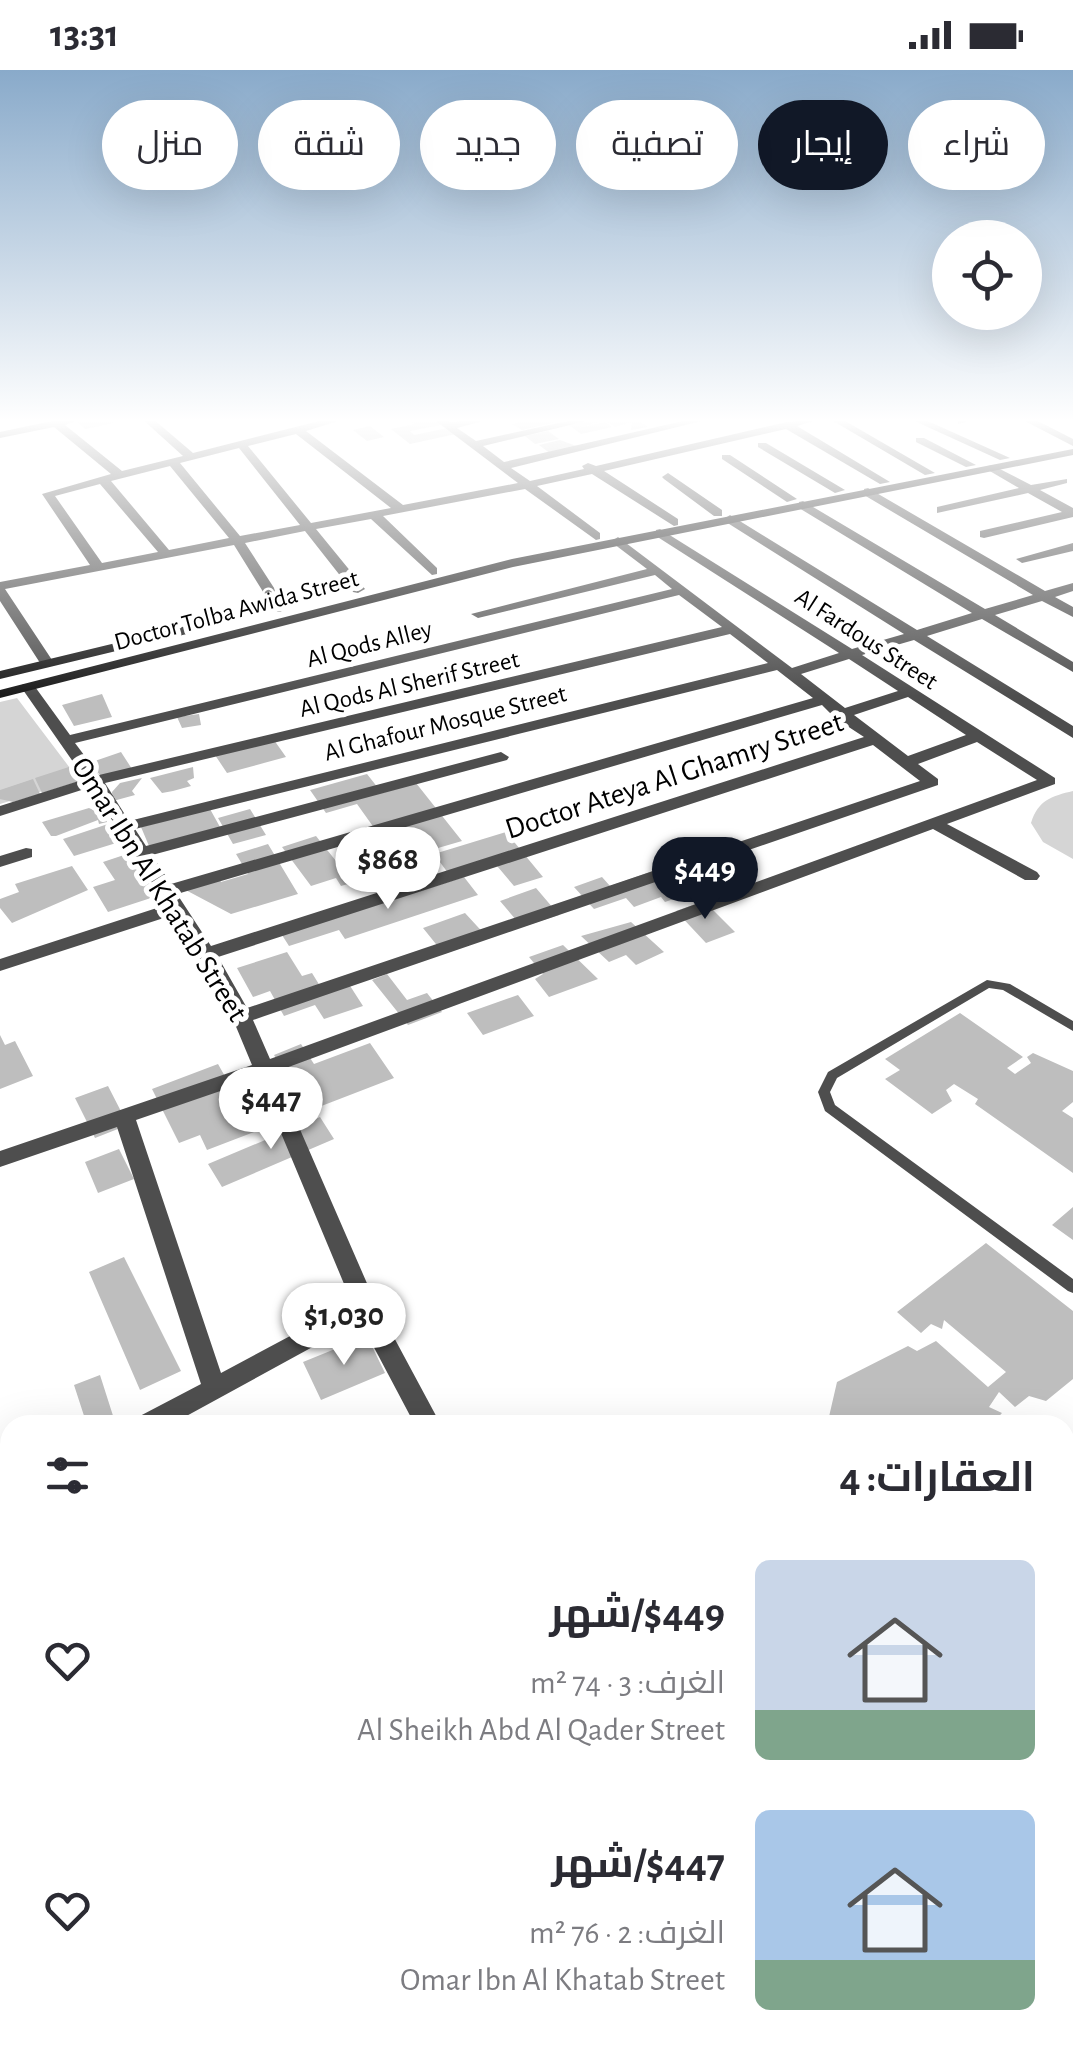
<!DOCTYPE html>
<html lang="ar">
<meta charset="utf-8">
<style>
:root{--surface:#fff;--page:#f7f7f7;--text:#2b2b33;--muted:#7c7c81;--accent:#111827}
body{margin:0;font-family:"Alegreya Sans",Cairo,sans-serif;background:var(--page);color:var(--text);direction:rtl;height:100vh;display:flex;flex-direction:column;font-size:38px;white-space:nowrap}
*{box-sizing:border-box;margin:0}
p{font-size:32px;color:var(--muted)}
.icon{flex:none;width:55px;height:55px;fill:none;stroke:currentColor;stroke-width:2;stroke-linecap:round;stroke-linejoin:round}
.map{position:relative;flex:1;overflow:hidden;direction:ltr}
.drawer{position:absolute;left:0px;top:1345px;width:1075px;height:642px;display:flex;flex-direction:column;background:var(--surface);border-radius:30px 30px 0 0;box-shadow:0 10px 40px #0002;direction:rtl}
.drawer>*{flex:none}
.guide{position:absolute;left:30px;top:30px;width:1015px;height:90px;direction:rtl;display:flex;gap:20px}
.tools{position:absolute;left:932px;top:150px;display:grid;gap:20px}
.tools a{display:grid;place-items:center;width:110px;height:110px;border-radius:50%;background:var(--surface);box-shadow:0 10px 40px #0002;font-size:50px}
.price{position:absolute;translate:-50% -85px;padding:0 22px;border-radius:35px;background:#fff;color:#222;font-size:32px;line-height:65px;filter:drop-shadow(0 2px 5px #0008)}
.price::after{content:'';position:absolute;left:50%;top:60px;width:30px;height:22px;margin-left:-15px;background:inherit;clip-path:polygon(0 0,100% 0,50% 100%)}
.price.current{background:var(--accent);color:#fff}
ul{padding:0;list-style:none}
li{display:flex;align-items:center;gap:30px;height:250px;padding:0 40px}
li span{display:grid;place-items:center;flex:none;width:280px;height:200px;border-radius:15px;color:#555}
li>.icon{margin-inline-start:auto}
span .icon{width:120px;height:120px;fill:#fffc;stroke-width:1}
li b{font-size:42px}
h2{display:flex;justify-content:space-between;align-items:center;height:120px;padding:0 40px;font-size:42px}
.tag{padding:0 35px;border-radius:45px;background:var(--surface);box-shadow:0 10px 40px #0002;font-size:35px;line-height:90px}
.tag.current{background:var(--accent);color:#fff}
.status{display:flex;justify-content:space-between;align-items:center;height:70px;padding:0 50px;background:var(--surface);direction:ltr}
.status svg{height:28px;fill:currentColor}
.map>svg:first-child{display:block}
.green{fill:#d5d5d5}
.building{fill:#bebebe}
.lines{fill:none;stroke-linecap:round;stroke-linejoin:round}
.lane{fill:#4e4e4e;fill-rule:evenodd}
.street{fill:#4e4e4e;fill-rule:evenodd}
.secondary{fill:#1b1b1b;fill-rule:evenodd}
.labels{text-anchor:middle;stroke-width:10;stroke-linejoin:round;paint-order:stroke}
.far-street-label{font-size:25px;fill:#000;stroke:#fff}
.street-label{font-size:30px;fill:#000;stroke:#fff}
</style>
<div class="status"><b>13:31</b><svg viewBox="0 0 49 12"><path d="M0 12V9h3v3zM5 12V6h3v6zM10 12V3h3v9zM15 12V0h3v12zM26 1h20v11H26zM47 4h2v5h-2z"/></svg></div>
<div class="map">
<svg width="1073" height="1987" viewBox="0 0 1073 1987">
<rect width="100%" height="100%" fill="#fff"/>
<path class="green" d="M17,628L79,710L0,734V632Z
M1073,721V789L1043,772L1031,753C1038,730 1052,726 1073,721Z"/>
<path class="building" d="M89,348H108L114,353L85,359L76,351Z
M412,348L435,350L441,355L410,361L414,365L448,358L456,364L410,374L391,359L415,354L406,349Z
M539,348L556,352L522,360L512,354Z
M598,348H634L648,357L631,360L632,352L615,357L605,350L578,358L605,352L612,357L581,364L569,355Z
M370,356L384,367L367,371L353,360Z
M548,361L559,369L535,374L525,366Z
M560,370L579,377L551,384L539,375Z
M102,624L112,647L74,656L62,635Z
M199,644L201,655L182,658L177,647Z
M274,670L286,687L227,703L215,685Z
M121,682L132,699L102,707L89,693Z
M75,695L86,709L42,723L35,708Z
M193,697L194,708L187,711L191,716L173,721L162,723L150,708Z
M367,704L382,723L416,713L462,771L397,790L357,734L326,743L310,720Z
M142,708L132,721L135,725L113,731L112,722L120,713Z
M33,709L40,724L13,732L0,729V720Z
M89,738L104,745L107,752L99,754L98,750L56,766H51L42,752Z
M210,739L220,757L149,776L141,757Z
M250,739L266,765L233,774L218,748Z
M114,752L126,770L74,786L63,769Z
M506,762L543,807L514,816L492,790L448,803L434,784Z
M316,766L336,791L362,783L378,805L341,816L336,808L311,816L282,777Z
M268,774L298,824L231,844L180,817L218,806L221,812L248,804L236,784Z
M130,783L157,826L108,842L93,817L115,810L103,792Z
M670,795L696,821L665,832L661,827L634,837L626,828L594,839L574,817L602,807L610,816Z
M72,796L88,820L12,853L0,838V829L19,822L15,814Z
M464,807L478,825L345,869L339,860L289,876L282,865Z
M536,818L559,845L522,857L500,831Z
M704,831L735,862L706,873L676,841Z
M465,843L488,868L444,884L423,858Z
M631,852L664,882L636,895L626,885L609,892L581,866Z
M563,875L598,909L549,927L535,909L543,904L529,887Z
M287,882L302,906L312,903L320,916L345,908L363,936L324,949L315,935L284,946L270,921L253,927L237,898Z
M387,904L407,930L427,923L442,942L408,955L372,910Z
M518,925L534,946L483,965L467,943Z
M960,943L1023,987L1007,998L1015,1004L1031,993L1027,987L1033,983L1073,1001V1032L1062,1041L1073,1048V1103L975,1034L978,1029L954,1014L946,1020L952,1031L932,1044L885,1009L900,1000L885,989Z
M0,965L5,975L15,971L33,1006L0,1019Z
M370,973L394,1008L207,1080L200,1065L179,1073L152,1019L218,994L240,1033L292,1014L274,985L301,974L314,994Z
M108,1016L128,1055L95,1068L75,1028Z
M320,1047L334,1069L222,1117L208,1094Z
M119,1079L134,1109L98,1123L85,1092Z
M1073,1137V1170L1052,1155Z
M986,1173L1073,1241V1309L1046,1331L1029,1326L1015,1337L999,1322L989,1337L1002,1343L991,1355H832L828,1351L837,1312L908,1276L917,1281L936,1271L988,1317L1006,1302L944,1250L942,1259L931,1254L921,1263L897,1242Z
M124,1187L181,1301L140,1320L89,1202Z
M367,1266L385,1303L321,1330L303,1292Z
M100,1305L115,1352L87,1355L74,1315Z
M10,1520V1570L0,1575V1524Z
M1073,1601V1730L1065,1722V1609Z
M8,1731L10,1791L0,1797V1733Z
M1070,1759L1073,1762V1951L1065,1943V1765Z
M660,1978H680L687,1987H651Z"/>
<g class="lines">
<path class="lane" d="M987,910L1010,914L1073,951V961L1003,920L989,918L837,1008L830,1022L835,1035L1073,1209V1223L1068,1221L825,1041L818,1022L828,1002Z
M1073,1383V1400L1065,1404V1387Z
M1065,1481L1073,1485V1504L1065,1500Z"/>
<path class="street" d="M66,348H85L65,355L122,401L183,386L141,348H152L193,383L331,348H348L306,361L403,435L518,413L432,348H444L450,352L494,348L457,358L476,371L581,348H599L483,376L504,392L696,348H714L511,398L530,411L584,399L582,396L588,393L596,396L787,352L824,348L797,356L890,412L880,414L786,359L604,401L678,449V455L674,456L592,404L537,416L600,463V469L596,470L525,419L383,446L437,498V504L432,505L371,449L316,459L365,519L358,523L353,522L305,461L245,473L287,538L280,542L275,541L234,475L5,519L54,593L47,597L42,596L0,531V512L90,495L42,424L111,404L54,357L0,368V362ZM296,364L391,438L311,453L248,376ZM239,378L300,455L240,466L180,393ZM170,396L229,468L169,480L111,411ZM100,414L158,482L102,493L55,426Z
M828,348H840L935,403L925,405Z
M908,348H921L1010,388L1000,390Z
M965,348H981L958,354V350Z
M1019,348H1032L1073,369V376Z
M916,368H924L976,395L966,397L916,372Z
M758,373H766L845,420L835,423L758,377Z
M722,385H730L797,429L787,432L722,389Z
M992,395L1031,415L1067,409V413L1040,420L1073,438V447L984,468L980,467V461L1062,442L1028,423L937,443V437L1019,418L988,400V396Z
M668,403L722,440V446H714L664,409L662,407Z
M868,418L1045,521L1073,513V521L1055,527L1073,537V547L1042,531L995,545L1073,592V602L982,549L927,566L1073,656V668L914,570L862,585L1055,708V714L947,754L1037,802L1040,806L1037,810H1025L933,759L275,1002L376,1234L441,1355H415L360,1251L170,1355H134L138,1347L201,1314L117,1057L0,1097V1081L252,995L232,947L173,845L0,901V889L166,835L91,717L0,746V736L85,709L21,617L23,614H33L70,665L672,519L655,505L478,548L471,544L647,499L614,474L612,471L618,467L792,598L839,583L656,466V460L660,459L852,579L904,564L726,452L724,449L730,445L917,560L972,543L799,438V432L803,431L985,539L1033,525L864,425V419ZM679,525L722,557L99,705L75,673ZM730,564L768,593L129,751L105,713ZM849,589L898,621L845,638L801,604ZM777,600L813,628L171,814L152,785L507,690L509,687L501,682L146,776L135,759ZM908,627L966,665L908,686L854,645ZM822,635L835,648L864,667L211,876L177,824ZM977,672L1037,710L270,989L253,950L938,715V709L918,694ZM873,675L920,711L247,938L218,887ZM258,1008L352,1233L221,1303L136,1050Z
M1073,473V481L1022,493L1016,489Z
M26,778L32,779V787L0,797V786Z
M10,1402V1426L0,1430V1406Z
M0,1436L10,1441V1490L0,1485Z
M10,1810V1845L0,1849V1814Z
M0,1914L10,1918V1978H39L43,1987H9L5,1978L9,1968L0,1965Z
M260,1978H296L300,1987H264Z
M442,1978H478L482,1987H446Z
M602,1978H641L637,1987H598Z
M695,1978H732L736,1987H699Z
M814,1978H852L848,1987H810Z
M971,1978H1011L1015,1987H975Z"/>
<path class="secondary" d="M1073,379V385L513,497L0,628V620L512,489Z
M215,549L222,553L220,556L0,609V601Z"/>
</g>
<linearGradient id="sky" x2="0" y2="1"><stop stop-color="#89aaca"/><stop offset="0.56" stop-color="#fff"/><stop offset="1" stop-color="#fff" stop-opacity="0"/></linearGradient>
<rect width="1073" height="626" fill="url(#sky)"/>
<g class="labels">
<g class="far-street-label">
<text transform="translate(236 539) rotate(-15)" y="9">Doctor Tolba Awida Street</text>
<text transform="translate(867 568) rotate(33)" y="9">Al Fardous Street</text>
<text transform="translate(369 573) rotate(-14)" y="9">Al Qods Alley</text>
<text transform="translate(409 613) rotate(-13)" y="9">Al Qods Al Sherif Street</text>
<text transform="translate(445 652) rotate(-14)" y="9">Al Ghafour Mosque Street</text>
</g>
<g class="street-label">
<text transform="translate(674 705) rotate(-18)" y="10">Doctor Ateya Al Ghamry Street</text>
<text transform="translate(160 819) rotate(58)" y="10">Omar Ibn Al Khatab Street</text>
</g>
</g>
</svg>
<div class="tools">
<a><svg class="icon" aria-label="locate" viewBox="0 0 24 24"><circle cx="12" cy="12" r="6"/><path d="M12 2v4M12 18v4M2 12h4M18 12h4"/></svg></a>
</div>
<b class="price" style="left:388px;top:842px">$868</b>
<b class="price current" style="left:705px;top:852px">$449</b>
<b class="price" style="left:271px;top:1082px">$447</b>
<b class="price" style="left:344px;top:1298px">$1,030</b>
<div class="guide">
<a class="tag">شراء</a>
<a class="tag current">إيجار</a>
<a class="tag">تصفية</a>
<a class="tag">جديد</a>
<a class="tag">شقة</a>
<a class="tag">منزل</a>
</div>
<section class="drawer">
<h2>العقارات: 4<svg class="icon" aria-label="filters" viewBox="0 0 24 24"><path d="M4 7h16M4 17h16"/><circle cx="9" cy="7" r="2"/><circle cx="15" cy="17" r="2"/></svg></h2>
<ul>
<li><span style="background:linear-gradient(#c9d6e8 75%,#7fa58c 0)"><svg class="icon" aria-label="home" viewBox="0 0 24 24"><path d="M3 11l9-7 9 7M6 9v11h12V9"/></svg></span><div><b>$449/شهر</b><p>الغرف: 3 · 74 m²</p><p>Al Sheikh Abd Al Qader Street</p></div><svg class="icon" aria-label="heart" viewBox="0 0 24 24"><path d="M12 20l-8-8c-3-5 5-10 8-4 3-6 11-1 8 4z"/></svg></li>
<li><span style="background:linear-gradient(#a9c7e8 75%,#7fa58c 0)"><svg class="icon" aria-label="home" viewBox="0 0 24 24"><path d="M3 11l9-7 9 7M6 9v11h12V9"/></svg></span><div><b>$447/شهر</b><p>الغرف: 2 · 76 m²</p><p>Omar Ibn Al Khatab Street</p></div><svg class="icon" aria-label="heart" viewBox="0 0 24 24"><path d="M12 20l-8-8c-3-5 5-10 8-4 3-6 11-1 8 4z"/></svg></li>
</ul>
</section>
</div>
